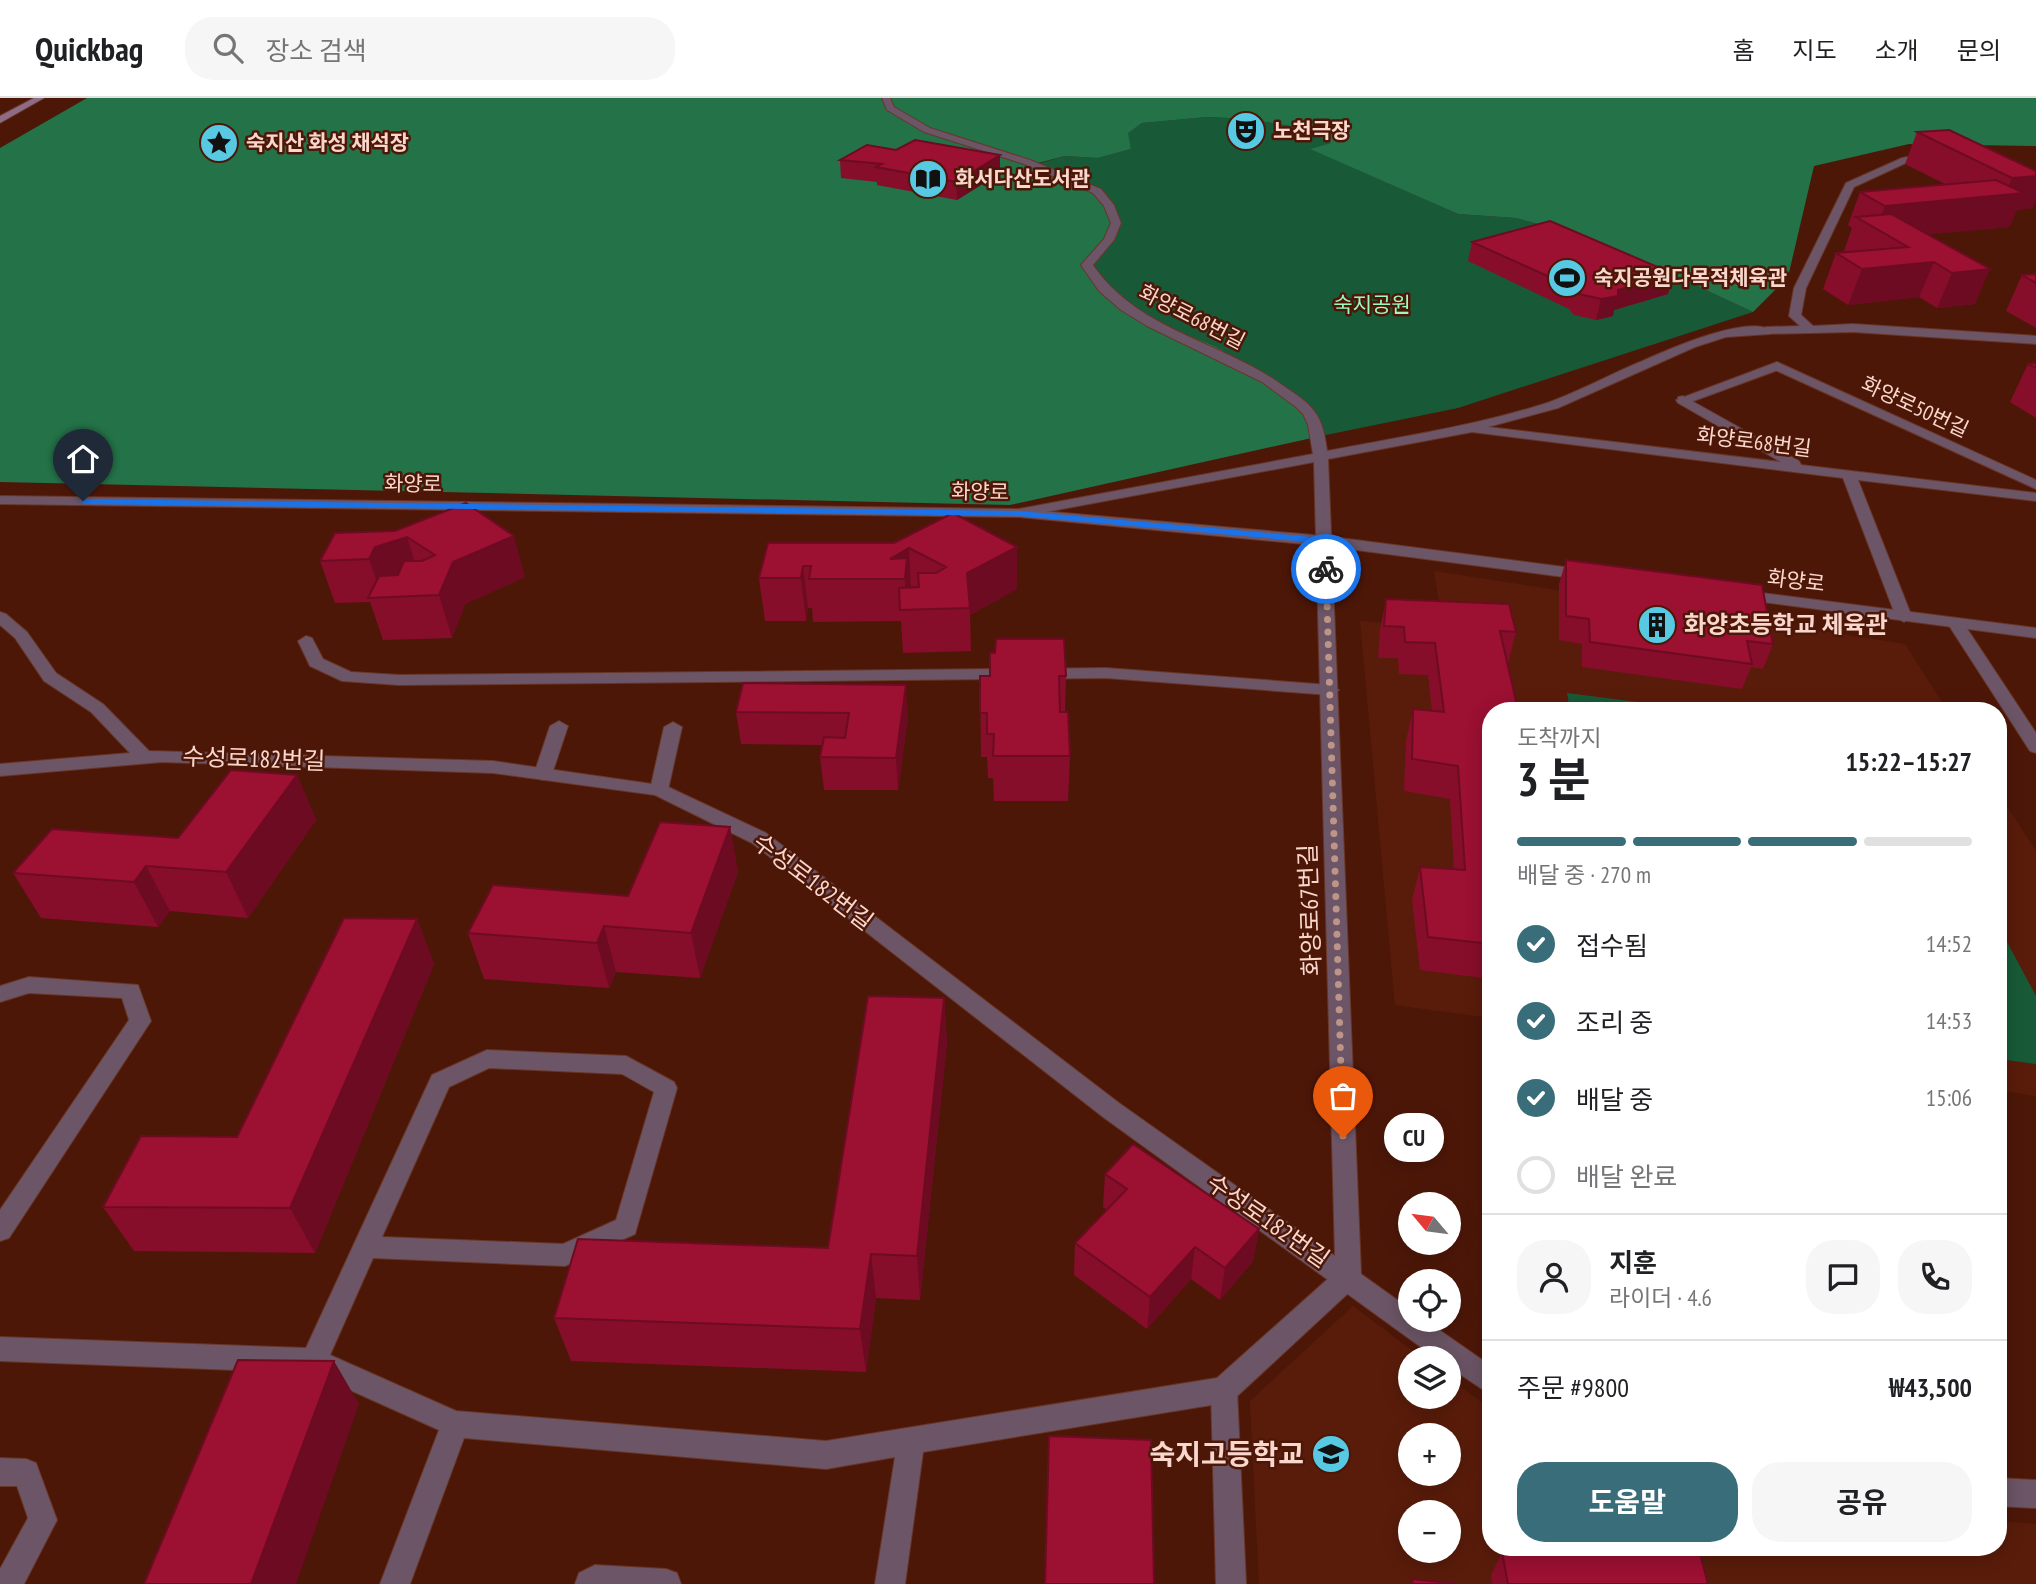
<!DOCTYPE html>
<html lang="ko">
<head>
<meta charset="utf-8">
<style>
	:root { --surface:#fff; --page:#f6f6f6; --text:#202124; --muted:#757577; --line:#e0e0e0; --accent:#396d7a }
	body { margin:0; font-family:"PT Sans Narrow","Noto Sans KR",sans-serif; background:var(--page); color:var(--text); height:100vh; display:flex; flex-direction:column; font-size:26px; white-space:nowrap }
	* { box-sizing:border-box; margin:0 }
	p { font-size:23px; color:var(--muted) }
	.icon { flex:none; width:38px; height:38px; fill:none; stroke:currentColor; stroke-width:2; stroke-linecap:round; stroke-linejoin:round }
	.map { position:relative; flex:1; overflow:hidden }
	.drawer { position:absolute; left:1482px; top:604px; width:525px; height:854px; display:flex; flex-direction:column; background:var(--surface); border-radius:28px; box-shadow:0 4px 18px #0003 }
	.drawer>* { flex:none }
	.needle { width:46px; rotate:299deg }
	.fabs { position:absolute; left:1398px; top:1094px; display:grid; gap:14px }
	.fabs a { display:grid; place-items:center; width:63px; height:63px; border-radius:50%; background:var(--surface); box-shadow:0 4px 18px #0003; font-size:35px }
	.pin { position:absolute; display:grid; place-items:center; width:60px; height:60px; color:#fff; margin:-72px -30px; border-radius:50% 50% 50% 0; rotate:-45deg; box-shadow:0 0 7px #0007 }
	.pin .icon { rotate:45deg }
	.courier { position:absolute; display:grid; place-items:center; width:70px; height:70px; margin:-35px; border:5px solid #1a73e8; border-radius:50%; background:#fff; color:#222; box-shadow:0 2px 9px #0007 }
	.bubble { position:absolute; height:49px; border-radius:24px; background:var(--surface); box-shadow:0 4px 18px #0003; font-size:23px; font-weight:700; line-height:49px; text-align:center }
	.headline em { font-style:normal; font-weight:700 }
	.headline div { display:flex; flex-direction:column-reverse }
	.headline { display:flex; align-items:center; justify-content:space-between; height:119px; padding:0 35px }
	h1 { font-size:46px; font-weight:700; line-height:52px }
	.bar { display:grid; grid-template-columns:repeat(4,1fr); gap:10px 7px; align-content:center; height:84px; padding:0 35px }
	.bar i { height:9px; border-radius:5px; background:var(--line) }
	.bar .selected { background:var(--accent) }
	.bar p { grid-column:span 4 }
	.line { display:flex; align-items:center; gap:18px; padding:0 35px; border-top:2px solid var(--line) }
	.line div { flex:1 }
	.round { display:grid; place-items:center; flex:none; width:74px; height:74px; border-radius:28px; background:var(--page) }
	ol { padding:0 35px; list-style:none }
	li { display:flex; align-items:center; gap:21px; height:77px }
	li p { margin-inline-start:auto }
	li .icon { padding:7px; border-radius:50%; background:var(--accent); color:#fff; stroke-width:4 }
	li:last-child { color:var(--muted) }
	li i { width:38px; height:38px; border:4px solid var(--line); border-radius:50% }
	.action { display:flex; gap:14px; margin-top:auto; padding:14px 35px }
	.action a { flex:1; height:80px; border-radius:28px; background:var(--accent); color:#fff; font-size:28px; font-weight:700; line-height:80px; text-align:center }
	.action a+a { background:var(--page); color:var(--text) }
	header { display:flex; align-items:center; gap:42px; box-sizing:border-box; height:98px; padding:0 35px; background:var(--surface); border-bottom:2px solid var(--line) }
	header strong { font-size:33px }
	nav { display:flex; gap:38px; margin-inline-start:auto; font-size:24px }
	.search { width:490px; height:63px; background:var(--page); display:flex; align-items:center; gap:18px; box-sizing:border-box; padding:0 24px; border-radius:28px; color:var(--muted); font-size:26px }
	.map>svg:first-child { display:block }
	.built { fill:#5a1c0a; fill-rule:evenodd }
	.green { fill:#185a37 }
	.forest { fill:#247248 }
	.lines { fill:none; stroke-linecap:round; stroke-linejoin:round }
	.service-casing { stroke:#693628; stroke-width:2 }
	.minor-casing { stroke:#693628; stroke-width:2 }
	.tertiary-casing { stroke:#693628; stroke-width:2 }
	.secondary-casing { stroke:#693628; stroke-width:2 }
	.service { fill:#6c5566; fill-rule:evenodd }
	.minor { fill:#6c5566; fill-rule:evenodd }
	.tertiary { fill:#6c5566; fill-rule:evenodd }
	.secondary { fill:#8f6c86; fill-rule:evenodd }
	.wall { fill:#860e2b }
	.shaded-wall { fill:#6d0b23 }
	.building { fill:#9c1032; stroke:#6d0b23; stroke-width:2 }
	.route { fill:#1a73e8 }
	.done { stroke:#bd9488; stroke-width:7; stroke-dasharray:0 12.6 }
	.labels { text-anchor:middle; stroke-width:5; stroke-linejoin:round; paint-order:stroke }
	.far-poi-label { font-size:21px; font-weight:bold; fill:#fad7cd; stroke:#4d1708; text-anchor:start }
	.far-park-label { font-size:21px; fill:#9cf9c0; stroke:#4d1708 }
	.far-street-label { font-size:21px; fill:#fad7cd; stroke:#4d1708 }
	.poi-label { font-size:24px; font-weight:bold; fill:#fad7cd; stroke:#4d1708; text-anchor:start }
	.street-label { font-size:24px; fill:#fad7cd; stroke:#4d1708 }
	.near-poi-label { font-size:28px; font-weight:bold; fill:#fad7cd; stroke:#4d1708; text-anchor:end }
</style>
</head>
<body>
<header>
<strong>Quickbag</strong>
<div class="search"><svg class="icon" aria-label="search" viewBox="0 0 24 24"><circle cx="10" cy="10" r="6"/><path d="M15 15l6 6"/></svg>장소 검색</div>
<nav><a>홈</a><a>지도</a><a>소개</a><a>문의</a></nav>
</header>
<div class="map">
<svg width="2036" height="1486" viewBox="0 0 2036 1486">
	<rect width="100%" height="100%" fill="#4d1708"/>
	<path class="built" d="M1434,473L1905,546L1947,612H1491V920L1395,907L1360,523L1443,530Z
		M1998,694L2036,753V998L1999,992Z
		M1353,1208L1422,1260H1410V1298H1449V1280L1491,1311V1449H1998L1999,1423L2036,1426V1486H1259L1250,1303ZM1410,1337H1449V1376H1410ZM1410,1414H1449V1452H1410Z"/>
	<path class="green" d="M1206,19L1249,21L1302,30L1332,45L1311,51L1458,116L1516,120L1561,132L1637,160L1753,214L1458,310L1321,338L1284,287L1215,248L1159,225L1119,200L1098,179L1037,66L1065,58L1098,60L1131,51L1127,35L1142,25Z
		M1567,595L1700,612H1570Z
		M1999,829L2036,898V966L1999,961Z"/>
	<path class="forest" d="M87,0H2036V48L1909,46L1814,68L1788,179L1753,214L1637,160L1561,132L1516,120L1458,116L1310,51L1331,45L1302,30L1249,21L1207,19L1142,25L1128,35L1131,51L1098,60L1065,58L1038,65L1100,92L1120,125L1092,167L1118,200L1159,225L1215,248L1284,287L1316,315L1321,338L1010,407L0,384V50Z"/>
	<g class="lines">
		<defs>
			<path id="service" d="M1932,54L1935,55V59L1908,64L1854,89L1806,190L1801,217L1813,228L1853,226L2036,238V246L1853,234L1762,236L1760,233L1766,229L1800,228L1789,218L1794,190L1846,85L1902,60Z
				M1777,264L1783,268L1781,271L1688,305H1678L1676,302Z
				M306,538L312,540L323,561L351,574L399,577L1106,570L1330,587L1339,592L1330,597L1106,580L399,587L342,583L310,568L298,543Z
				M559,623L568,628L552,676L543,682L537,680L534,676L550,628Z
				M673,624L682,629L668,692L659,698L650,692L664,629Z
				M29,879L138,887L151,923L9,1140L0,1143V1112L129,922L122,900L29,895L0,904V888Z
				M487,952L626,958L674,984L677,990L635,1136L565,1168L373,1160L330,1257L456,1313L826,1343L1217,1280L1339,1171L1348,1168L1357,1171L1361,1179L1357,1187L1234,1301L1224,1305L923,1354L905,1486H875L895,1359L826,1371L464,1340L410,1486H380L439,1332L312,1275L0,1263V1239L306,1250L432,977ZM489,970L622,976L654,994L616,1122L563,1146L382,1139L449,989Z
				M0,1360L26,1361L36,1365L57,1422L24,1486H0V1471L28,1420L17,1388H0Z
				M595,1467L666,1471L677,1475L681,1486H575L579,1475Z"/>
			<path id="minor" d="M882,0H890L894,9L930,30L1030,62L1101,91L1114,107L1121,125L1114,142L1093,167C1139,234 1223,243 1285,289C1295,296 1307,303 1314,313C1323,324 1325,339 1327,353C1400,339 1475,328 1547,305C1578,294 1609,277 1640,264C1665,253 1749,215 1772,233L1770,236L1726,239L1695,249L1558,310L1488,329L1781,364L1678,305V299L1683,298L1799,363L1801,367L2036,395V403L1858,382L1912,519L1904,524L1896,519L1843,380L1472,334L1328,361L1361,1176L1410,1211V1222H1425L1491,1268V1297L1449,1269V1260H1436L1103,1019L752,745L655,697L493,675L162,664L0,678V666L130,655L91,614L44,583L15,540L0,527V514L6,516L27,534L56,575L103,606L149,653L493,663L666,688L766,735L1119,1005L1335,1158L1314,364L1019,419L1012,415L1019,411L1313,356L1308,327L1303,316L1296,309L1262,284L1147,228L1121,212L1099,193L1081,167L1104,141L1111,125L1104,108L1093,95L1024,66L924,34L887,12Z
				M1777,264L2036,382V391L1773,271L1771,268Z
				M1956,521L1962,523L2036,635V655L2030,653L1948,526Z
				M1224,1279L1234,1283L1237,1292L1246,1486H1216L1211,1292L1214,1283Z
				M1998,1380L2036,1382V1410L1998,1408Z"/>
			<path id="tertiary" d="M0,398L1019,411L1325,438L1587,472L1595,477L1587,482L1325,448L1019,419L0,406Z
				M1738,492L2036,530V540L1732,500L1730,497L1732,494Z"/>
			<path id="secondary" d="M34,0H44L0,25V18Z"/>
		</defs>
		<use href="#service" class="service-casing"/>
		<use href="#minor" class="minor-casing"/>
		<use href="#tertiary" class="tertiary-casing"/>
		<use href="#secondary" class="secondary-casing"/>
		<use href="#service" class="service"/>
		<use href="#minor" class="minor"/>
		<use href="#tertiary" class="tertiary"/>
		<use href="#secondary" class="secondary"/>
	</g>
	<path class="wall" d="M1917,34L2036,73V101L2032,110L2017,112L2009,129L1928,136L1975,206L1937,210L1919,199L1848,207L1823,191L1836,155H1846L1844,153L1852,130L1848,127L1860,94L1945,86L1905,66Z
		M840,62L1000,75L957,102L877,87V84L841,80Z
		M1472,144L1674,176L1668,196L1614,212L1613,218L1596,222L1574,217L1569,211L1468,163Z
		M2036,176V230L2006,213L2022,177Z
		M2036,265V320L2010,304L2028,266Z
		M395,433L525,479L465,506L452,540L383,542L370,504L335,505L320,463Z
		M768,445H894L1017,491L970,517L971,553L903,555L901,523L813,524L812,510H808L806,523H765L759,480Z
		M1566,462L1773,546L1763,571L1751,569L1742,591L1582,569V546L1559,542V486Z
		M1386,501L1516,534L1508,565H1507L1491,612V881L1420,872L1412,802L1420,769L1454,771L1450,701L1404,693L1406,643L1413,611L1432,613L1428,577L1399,576L1398,560H1378L1380,532Z
		M980,578H1066L1065,614L1070,658L1068,703H994L993,680H988L987,659H981Z
		M743,585L908,619L898,692H824L820,659L822,647L741,646L736,614Z
		M297,677L316,722L248,820L170,813L158,829L41,820L13,775L178,740Z
		M730,729L738,774L700,880L616,874L609,890L484,881L468,835L628,798Z
		M417,821L434,866L315,1155L134,1153L103,1109L237,1039Z
		M944,900L947,945L920,1202L876,1200L866,1274L571,1263L554,1220L828,1150Z
		M1105,1076L1259,1131L1253,1163L1220,1202L1191,1181L1147,1231L1074,1177L1075,1145L1107,1112L1103,1109Z
		M1502,1454L1708,1486H1492L1491,1477Z"/>
	<path class="shaded-wall" d="M1000,57V75L957,102L956,84Z
		M2036,78V101L2032,110L2017,112L2009,129L1892,140L1876,131L1885,108L2005,97L2012,80Z
		M1934,164L1919,199L1848,207L1862,171Z
		M1990,171L1975,206L1937,210L1952,175Z
		M1674,176L1668,196L1614,212L1613,218L1596,222L1601,201L1618,192Z
		M514,438L525,479L465,506L452,540L439,497L453,464Z
		M407,439L420,481L382,499L369,461L375,449Z
		M1017,449V491L970,517L967,475Z
		M909,450L911,492L906,512L905,481L890,461Z
		M803,468L808,510L806,523L801,480Z
		M906,587L908,619L898,692L896,660Z
		M297,677L316,722L248,820L226,774Z
		M730,729L738,774L700,880L691,835Z
		M146,768L170,813L158,829L134,784Z
		M417,821L434,866L315,1155L290,1110Z
		M604,828L616,874L609,890L597,845Z
		M944,900L947,945L920,1202L917,1158Z
		M1259,1131L1253,1163L1220,1202L1225,1170Z
		M1195,1149L1191,1181L1147,1231L1150,1199Z
		M871,1156L876,1200L866,1274L860,1231Z
		M334,1263L359,1306L296,1486H251Z"/>
	<path class="building" d="M1949,32L2036,73V78L2012,80L1917,34Z
		M915,42L1000,57L956,84L876,69L882,66L840,62L867,47L896,52Z
		M1996,82L2024,95L1885,108L1860,94Z
		M1891,116L1990,171L1952,175L1934,164L1862,171L1836,155L1908,149L1856,119Z
		M1550,123L1674,176L1618,192V198L1601,201L1579,196L1574,190L1472,144Z
		M2036,176V185L2022,177Z
		M2036,265V270L2028,266Z
		M466,405L514,438L453,464L439,497L368,500L379,478L398,477L404,463H422L435,457L407,439L375,449L369,461L320,463L335,435L395,433Z
		M953,415L1017,449L967,475L970,510L900,512L899,490L919,489L918,475H936L946,469L909,450L890,461L907,460L905,481H809L811,468H803L801,480H759L768,445H894Z
		M1566,462L1762,487L1773,546L1747,543L1752,566L1590,544L1589,521L1566,518Z
		M1386,501L1509,506L1516,534L1500,533L1518,612H1491V846L1428,839L1420,769L1465,772L1458,668L1412,661L1413,611L1444,614L1435,545L1405,544L1404,529L1384,528Z
		M996,541H1064L1066,578H1059L1060,614H1068L1070,658H993L994,636H987V615H980V578H990V555H995Z
		M743,585L906,587L896,660L820,659L824,639L845,640L849,615L736,614Z
		M231,672L297,677L226,774L146,768L134,784L13,775L52,731L178,740Z
		M660,724L730,729L691,835L604,828L597,845L468,835L493,787L628,798Z
		M344,820L417,821L290,1110L103,1109L141,1038L237,1039Z
		M868,898L944,900L917,1158L871,1156L860,1231L554,1220L578,1141L828,1150Z
		M1133,1046L1259,1131L1225,1170L1195,1149L1150,1199L1075,1145L1127,1091L1105,1076Z
		M238,1262L334,1263L251,1486H144Z
		M1049,1338L1151,1342L1154,1486H1045Z
		M1502,1454L1700,1456L1708,1486H1508Z
		M1412,1481L1460,1486H1413Z"/>
	<path class="route" d="M80,401L1019,413L1325,440L1329,443L1330,471L1326,474L1321,471V445L1019,418L83,406Z"/>
	<g class="lines">
		<path class="done" d="M1326,471L1343,1040"/>
	</g>
	<defs>
		<symbol id="theatre-disc" viewBox="-11 -11 22 22"><circle r="9.5" fill="#58c9e3" stroke="#4d1708"/><path d="M-5-5.5Q0-4 5-5.5V0Q5 5 0 6Q-5 5-5 0ZM-3.3-2.5H-1v1.5H-3.3ZM1-2.5H3.3v1.5H1ZM-2.8 1Q0 5.5 2.8 1Z" fill="#111"/></symbol>
		<symbol id="sight-disc" viewBox="-11 -11 22 22"><circle r="9.5" fill="#58c9e3" stroke="#4d1708"/><path d="M0-6L1.8-2.2L6-1.7L2.9 1.2L3.7 5.4L0 3.3L-3.7 5.4L-2.9 1.2L-6-1.7L-1.8-2.2Z" fill="#111"/></symbol>
		<symbol id="library-disc" viewBox="-11 -11 22 22"><circle r="9.5" fill="#58c9e3" stroke="#4d1708"/><path d="M-6-4Q-3-5.5-.7-3.5V5Q-3 3-6 4ZM6-4Q3-5.5 .7-3.5V5Q3 3 6 4Z" fill="#111"/></symbol>
		<symbol id="stadium-disc" viewBox="-11 -11 22 22"><circle r="9.5" fill="#58c9e3" stroke="#4d1708"/><path d="M0-5a6.5 5 0 1 0 0 10a6.5 5 0 1 0 0-10ZM-3.5-1.8h7v3.6h-7Z" fill="#111"/></symbol>
		<symbol id="building-disc" viewBox="-11 -11 22 22"><circle r="9.5" fill="#58c9e3" stroke="#4d1708"/><path d="M-4-6H4V6H1V3H-1V6H-4ZM-2.5-4.3h1.7v1.8h-1.7ZM.8-4.3h1.7v1.8H.8ZM-2.5-1h1.7V.8h-1.7ZM.8-1h1.7V.8H.8Z" fill="#111"/></symbol>
		<symbol id="school-disc" viewBox="-11 -11 22 22"><circle r="9.5" fill="#58c9e3" stroke="#4d1708"/><path d="M0-5L7-2L0 1L-7-2ZM-4 1L0 2.5L4 1V4Q0 6-4 4Z" fill="#111"/></symbol>
	</defs>
	<g fill-rule="evenodd">
		<use href="#theatre-disc" x="1224" y="11" width="44" height="44"/>
		<use href="#sight-disc" x="197" y="23" width="44" height="44"/>
		<use href="#library-disc" x="906" y="59" width="44" height="44"/>
		<use href="#stadium-disc" x="1545" y="158" width="44" height="44"/>
		<use href="#building-disc" x="1635" y="505" width="44" height="44"/>
		<use href="#school-disc" x="1309" y="1334" width="44" height="44"/>
	</g>
	<g class="labels">
		<g class="far-poi-label">
			<text x="1273" y="40">노천극장</text>
			<text x="246" y="52">숙지산 화성 채석장</text>
			<text x="955" y="88">화서다산도서관</text>
			<text x="1594" y="187">숙지공원다목적체육관</text>
		</g>
		<g class="far-park-label">
			<text x="1372" y="214">숙지공원</text>
		</g>
		<g class="far-street-label">
			<text transform="translate(1192 219) rotate(27)" y="7">화양로68번길</text>
			<text transform="translate(1915 309) rotate(25)" y="7">화양로50번길</text>
			<text transform="translate(1754 344) rotate(7)" y="7">화양로68번길</text>
			<text transform="translate(413 386) rotate(1)" y="7">화양로</text>
			<text transform="translate(980 394) rotate(1)" y="7">화양로</text>
			<text transform="translate(1796 483) rotate(7)" y="7">화양로</text>
		</g>
		<g class="poi-label">
			<text x="1684" y="535">화양초등학교 체육관</text>
		</g>
		<g class="street-label">
			<text transform="translate(254 661) rotate(2)" y="8">수성로182번길</text>
			<text transform="translate(813 784) rotate(37)" y="8">수성로182번길</text>
			<text transform="translate(1310 812) rotate(-92)" y="8">화양로67번길</text>
			<text transform="translate(1268 1123) rotate(35)" y="8">수성로182번길</text>
		</g>
		<g class="near-poi-label">
			<text x="1304" y="1366">숙지고등학교</text>
		</g>
	</g>
</svg>
<div class="fabs">
<a><svg class="needle" viewBox="-14 -14 28 28"><path d="M0-13l5 13h-10z" fill="#e53935"/><path d="M0 13l5-13h-10z" fill="#757577"/></svg></a>
<a><svg class="icon" aria-label="locate" viewBox="0 0 24 24"><circle cx="12" cy="12" r="6"/><path d="M12 2v4M12 18v4M2 12h4M18 12h4"/></svg></a>
<a><svg class="icon" aria-label="layers" viewBox="0 0 24 24"><path d="M12 4l9 5-9 5-9-5zM3 14l9 5 9-5"/></svg></a>
<a>+</a>
<a>−</a>
</div>
<div class="pin" style="left:1343px;top:1040px;background:#ea580c"><svg class="icon" aria-label="bag" viewBox="0 0 24 24"><path d="M5 8h14l-1 12H6zM9 8a3 3 0 0 1 6 0"/></svg></div>
<div class="pin" style="left:83px;top:403px;background:#1f2937"><svg class="icon" aria-label="home" viewBox="0 0 24 24"><path d="M3 11l9-7 9 7M6 9v11h12V9"/></svg></div>
<div class="courier" style="left:1326px;top:471px"><svg class="icon" aria-label="bike" viewBox="0 0 24 24"><circle cx="6" cy="16" r="4"/><circle cx="18" cy="16" r="4"/><path d="M6 16l4-8h5l3 8M10 8l3 8H6M13 5h3"/></svg></div>
<div class="bubble" style="left:1384px;top:1015px;width:60px">CU</div>
<section class="drawer">
<div class="headline"><div><h1>3 분</h1><p>도착까지</p></div><em>15:22–15:27</em></div>
<div class="bar"><i class="selected"></i><i class="selected"></i><i class="selected"></i><i></i><p>배달 중 · 270 m</p></div>
<ol>
<li><svg class="icon" aria-label="check" viewBox="0 0 24 24"><path d="M5 12l5 5 9-10"/></svg>접수됨<p>14:52</p></li>
<li><svg class="icon" aria-label="check" viewBox="0 0 24 24"><path d="M5 12l5 5 9-10"/></svg>조리 중<p>14:53</p></li>
<li><svg class="icon" aria-label="check" viewBox="0 0 24 24"><path d="M5 12l5 5 9-10"/></svg>배달 중<p>15:06</p></li>
<li><i></i>배달 완료</li>
</ol>
<div class="line" style="height:126px"><a class="round"><svg class="icon" aria-label="person" viewBox="0 0 24 24"><circle cx="12" cy="8" r="4"/><path d="M4 21q1-7 8-7t8 7"/></svg></a><div><b>지훈</b><p>라이더 · 4.6</p></div><a class="round"><svg class="icon" aria-label="chat" viewBox="0 0 24 24"><path d="M4 5h16v11H9l-5 4z"/></svg></a><a class="round"><svg class="icon" aria-label="phone" viewBox="0 0 24 24"><path d="M5 4h4l2 5-3 2q2 4 5 5l2-3 5 2v4C11 20 4 13 5 4z"/></svg></a></div>
<div class="line" style="height:91px"><div>주문 #9800</div><b>₩43,500</b></div>
<div class="action"><a>도움말</a><a>공유</a></div>
</section>
</div>
</body>
</html>
